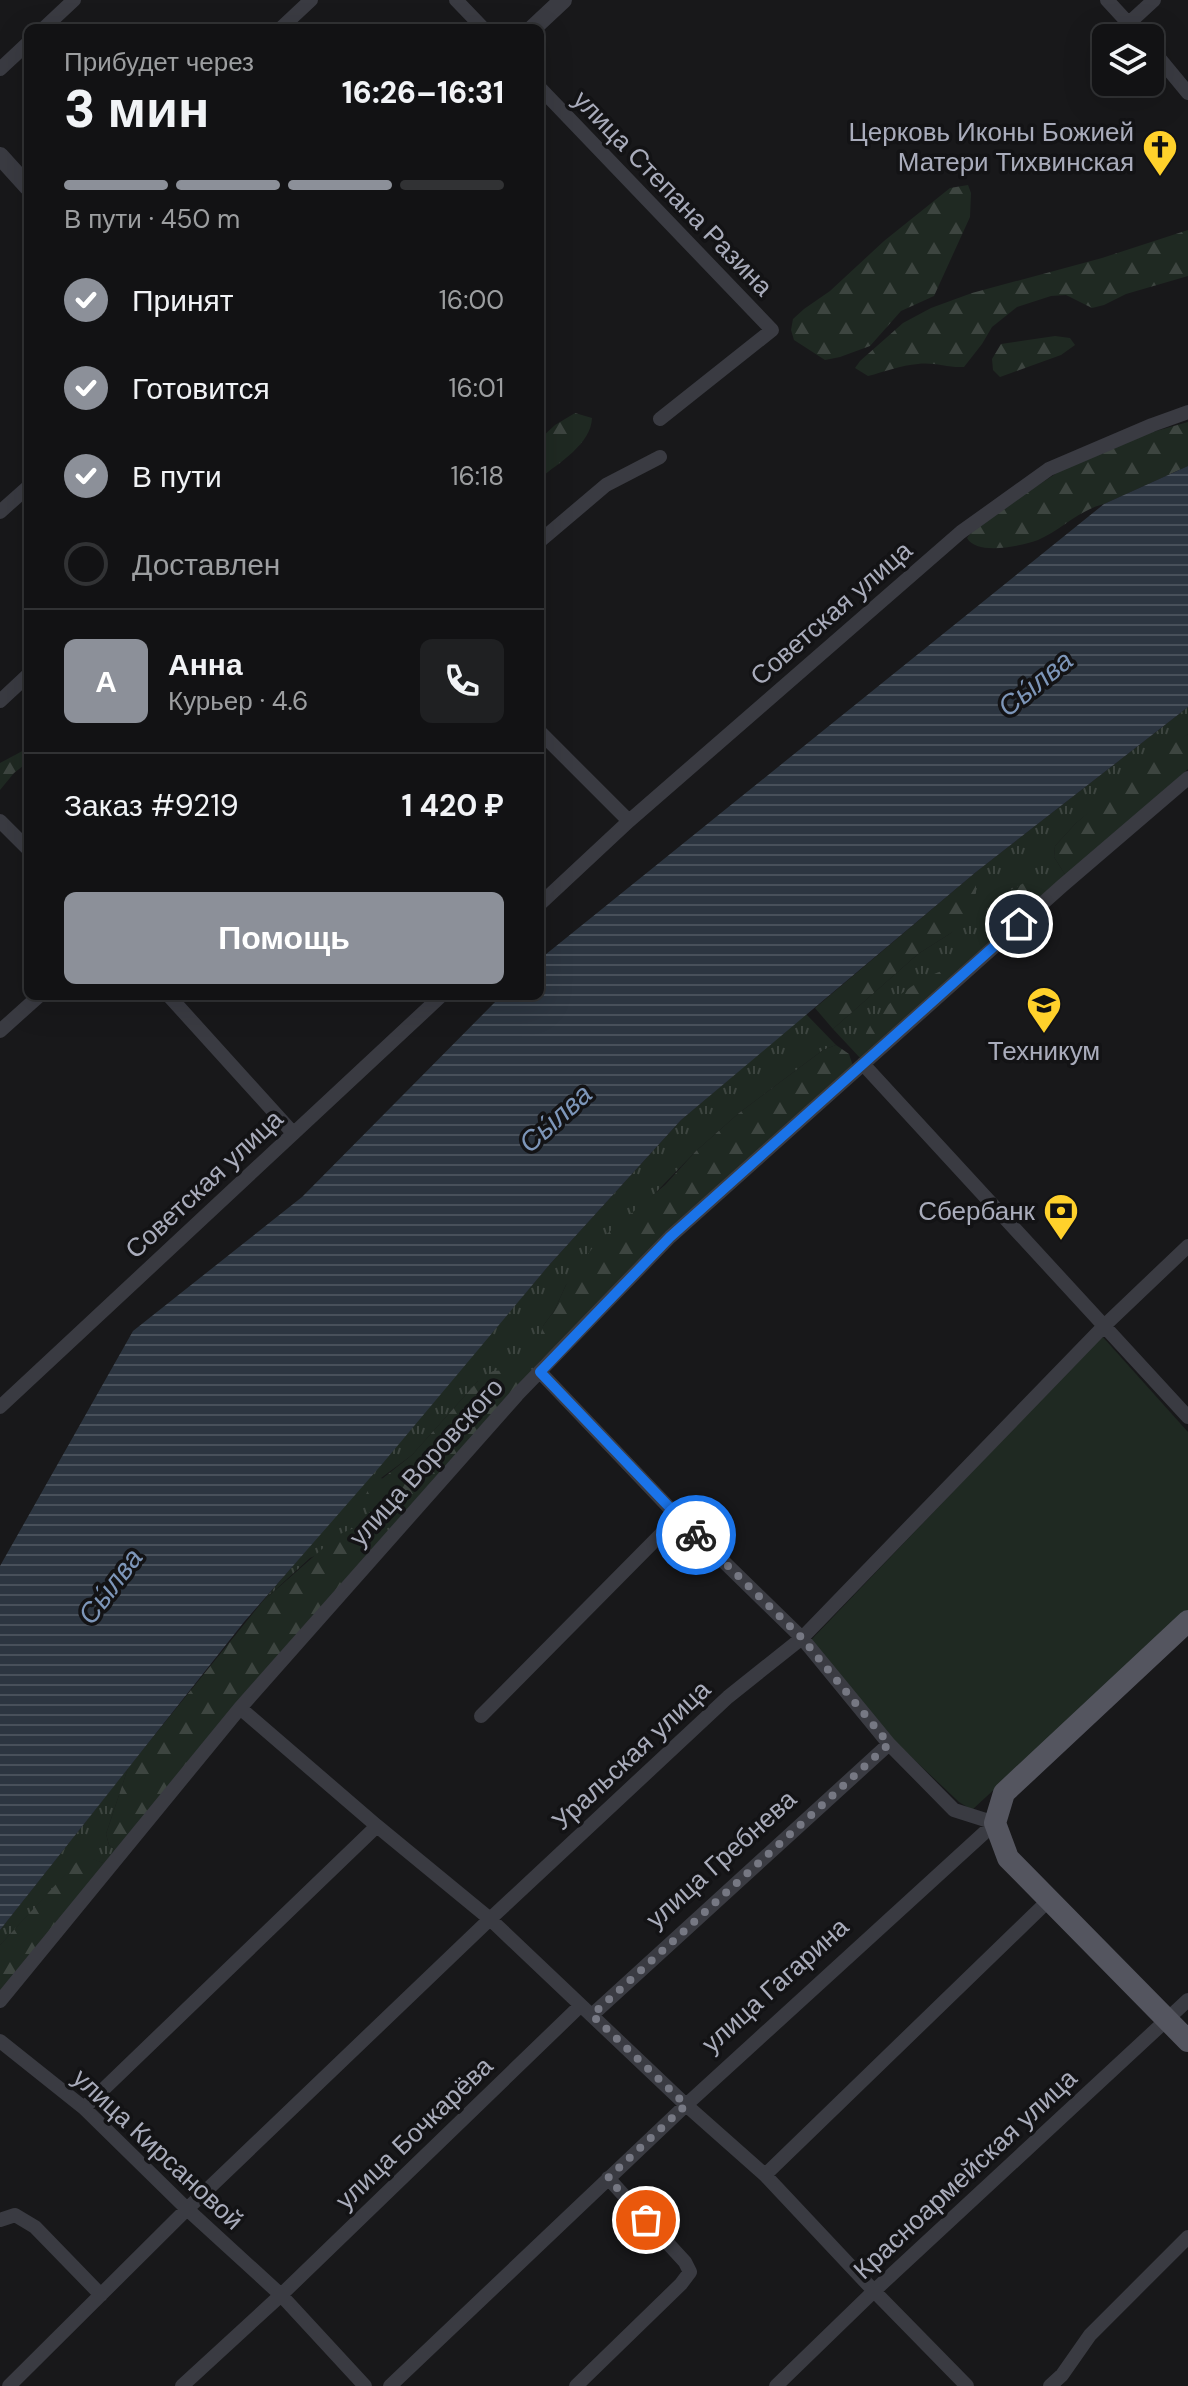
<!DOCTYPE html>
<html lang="ru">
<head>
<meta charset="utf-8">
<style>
	:root { --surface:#121214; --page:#1f2022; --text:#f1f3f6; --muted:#9c9ea0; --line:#313234; --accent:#8c9099 }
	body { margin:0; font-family:"DM Sans",sans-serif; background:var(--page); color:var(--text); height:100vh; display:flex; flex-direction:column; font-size:30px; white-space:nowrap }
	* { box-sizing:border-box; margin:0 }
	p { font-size:26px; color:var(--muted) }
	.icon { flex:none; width:44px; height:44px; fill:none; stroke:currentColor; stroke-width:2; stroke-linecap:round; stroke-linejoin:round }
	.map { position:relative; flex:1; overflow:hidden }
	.side { position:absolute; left:24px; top:24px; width:520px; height:976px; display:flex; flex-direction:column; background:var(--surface); border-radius:12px; box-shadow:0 8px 32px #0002,0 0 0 2px var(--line) }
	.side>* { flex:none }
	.tools { position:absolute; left:1092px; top:24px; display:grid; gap:16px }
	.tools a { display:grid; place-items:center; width:72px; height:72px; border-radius:12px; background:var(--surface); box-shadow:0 8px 32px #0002,0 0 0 2px var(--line); font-size:40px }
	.pin { position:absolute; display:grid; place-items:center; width:68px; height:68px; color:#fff; margin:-34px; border:4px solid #fff; border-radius:50%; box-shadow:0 2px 8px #0007 }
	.courier { position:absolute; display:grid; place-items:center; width:80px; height:80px; margin:-40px; border:6px solid #1a73e8; border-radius:50%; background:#fff; color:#222; box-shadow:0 2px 10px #0007 }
	.head em { font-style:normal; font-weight:800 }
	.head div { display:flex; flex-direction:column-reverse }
	.head { display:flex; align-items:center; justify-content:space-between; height:136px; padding:0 40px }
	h1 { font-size:52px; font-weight:800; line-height:60px }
	.bar { display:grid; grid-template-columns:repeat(4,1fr); gap:12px 8px; align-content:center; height:96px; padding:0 40px }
	.bar i { height:10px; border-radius:6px; background:var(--line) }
	.bar .active { background:var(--accent) }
	.bar p { grid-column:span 4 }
	.line { display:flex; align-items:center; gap:20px; padding:0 40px; border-top:2px solid var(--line) }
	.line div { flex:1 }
	.round { display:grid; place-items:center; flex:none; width:84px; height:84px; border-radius:12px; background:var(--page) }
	ol { padding:0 40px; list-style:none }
	li { display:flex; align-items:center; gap:24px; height:88px }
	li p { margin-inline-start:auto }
	li .icon { padding:8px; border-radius:50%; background:var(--accent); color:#fff; stroke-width:4 }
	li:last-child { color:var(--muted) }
	li i { width:44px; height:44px; border:4px solid var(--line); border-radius:50% }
	.cta { display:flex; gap:16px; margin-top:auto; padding:16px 40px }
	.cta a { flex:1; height:92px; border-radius:12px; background:var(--accent); color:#fff; font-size:32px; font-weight:800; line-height:92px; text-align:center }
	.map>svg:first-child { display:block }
	.grass { fill:url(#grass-tufts) }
	.forest { fill:url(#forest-firs) }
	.park { fill:#1f2922 }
	.water { fill:url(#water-rules) }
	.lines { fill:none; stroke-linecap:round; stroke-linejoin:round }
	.minor { stroke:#3a3b42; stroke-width:14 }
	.tertiary { stroke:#3a3b42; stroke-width:18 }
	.primary { stroke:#54555f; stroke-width:22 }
	.done { stroke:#767883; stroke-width:8; stroke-dasharray:0 14.4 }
	.route { stroke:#1a73e8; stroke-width:10 }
	.labels { text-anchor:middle; stroke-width:7; stroke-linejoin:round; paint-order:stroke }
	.poi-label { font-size:26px; fill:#a9acbb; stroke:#131315; text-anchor:end }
	.street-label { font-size:26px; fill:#a9acbb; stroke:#131315 }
	.water-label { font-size:28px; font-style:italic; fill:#7d96b9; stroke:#131315 }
</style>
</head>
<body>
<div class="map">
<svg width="1188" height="2386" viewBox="0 0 1188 2386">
	<defs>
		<pattern id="grass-tufts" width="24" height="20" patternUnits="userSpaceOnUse" patternTransform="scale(2)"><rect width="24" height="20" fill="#1f2922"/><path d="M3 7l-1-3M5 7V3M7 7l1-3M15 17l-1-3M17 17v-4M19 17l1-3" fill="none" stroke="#3d4540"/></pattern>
		<pattern id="forest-firs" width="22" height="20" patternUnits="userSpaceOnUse" patternTransform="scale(2)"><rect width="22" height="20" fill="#1f2922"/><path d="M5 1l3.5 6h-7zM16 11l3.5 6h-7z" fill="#3d4540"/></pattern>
		<pattern id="water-rules" width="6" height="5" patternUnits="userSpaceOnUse" patternTransform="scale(2)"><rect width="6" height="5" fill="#2c3540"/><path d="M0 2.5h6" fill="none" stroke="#48505a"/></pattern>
	</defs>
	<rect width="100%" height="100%" fill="#18181a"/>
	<path class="grass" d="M1188,707V734L1076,823L1055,846L1054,857L1066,876L1054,886L994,907L999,932C983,947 968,966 950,980C924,1000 852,1010 868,1055L862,1060L833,1029L918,954L951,933L976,893V872Z
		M806,1014L836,1045L823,1050L739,1113L696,1151L566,1285L554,1311L543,1326L541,1360L523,1381H478L412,1455L381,1478L420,1495L369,1554L372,1531L310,1558L262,1602L550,1264L681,1120Z
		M128,1768L106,1834L109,1845L117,1851L106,1864L83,1856L0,1945V1930Z"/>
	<path class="forest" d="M968,185L971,193L970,217L934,296L901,311L870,346L840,357L825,360L794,340L791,330L793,319L804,309L830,291L884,241L950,188Z
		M1188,230V276L1126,294L1104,305L1092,308L1066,295L1051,296L1017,307L992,327L982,344L964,367C948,368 934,362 918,364C901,365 884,372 868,376L855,368L860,361L903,323L931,308L972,293L1102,258Z
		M1055,336L1070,338L1075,345L1061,355L1000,377L993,370L992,359L1001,344Z
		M575,413L592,418C591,444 559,463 540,478V439L555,425Z
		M1188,422V466L1104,504C1079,510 1061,530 1038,540C1021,546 977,556 967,538L977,525L1066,467L1124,440Z
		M1188,734V769L1066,876L1054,857L1055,846L1076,823L1158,754Z
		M28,748V762L14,773L0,790V763Z
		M976,872V893L966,916L951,933L918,954L833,1029L815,1008Z
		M1032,879H1047L1054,886L999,932L994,907L1012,889Z
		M942,971L949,981L868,1055C866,1049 863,1043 865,1036C873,1011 917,979 942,971Z
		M836,1045L849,1054L853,1066L541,1360L537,1348L543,1326L554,1311L566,1285L596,1243L665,1185L696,1151L739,1113L823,1050Z
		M512,1370L523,1381L420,1495L382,1516L369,1512L362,1503L368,1490L412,1455L478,1381L493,1371Z
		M364,1524L371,1525L369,1554L117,1851L109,1845L106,1834L128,1768L262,1602L330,1542L342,1533Z
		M83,1855L106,1864L0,1995V1945Z"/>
	<path class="park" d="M1102,1336L1188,1432V1610L972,1810L959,1802L888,1735L811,1640Z"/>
	<path class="water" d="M1188,466V707L976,872L681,1120L550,1264L383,1463L244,1622L0,1930V1566L133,1331L302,1197L501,996H540V959L1104,504Z"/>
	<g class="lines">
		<path class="minor" d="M456,0L483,28
			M1107,0L1142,38
			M1129,23L1154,0
			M44,28L74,0
			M281,28L311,0
			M1150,47L1188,93
			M0,69L28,43
			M540,88L772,330L660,419
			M0,512L28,487
			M540,541L606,485L660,457
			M0,701L28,675
			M540,732L629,821
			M0,821L28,849
			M540,904L629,821L961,532L1049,469L1152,425L1188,412
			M169,996L293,1133
			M0,1031L39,996
			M863,1064L1188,1417
			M540,1372L678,1517L802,1638L889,1744L954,1810L995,1823
			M0,1407L441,996
			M240,1708L377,1826L490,1919L686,2105L765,2175L874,2291L967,2386
			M481,1716L678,1517
			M0,2001L240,1708L517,1395L670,1237L1062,886L1188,778
			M592,2015L889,1744
			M0,2041L84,2108L187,2209L281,2295L365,2386
			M84,2108L377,1826
			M765,2175L1050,1899
			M0,2220L15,2215L35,2227L101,2295
			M9,2386L187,2209L490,1919L728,1697L802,1638L1103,1327L1188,1246
			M182,2386L281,2295L580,2006
			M390,2386L686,2105L995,1823
			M576,2386L681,2284L690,2272L685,2262L608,2178
			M776,2386L874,2291L1188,2000
			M1050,2386L1062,2375L1090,2335L1188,2237"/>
		<path class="tertiary" d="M533,28L563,0
			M0,156L28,187"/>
		<path class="primary" d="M1188,1621L1004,1793L995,1823L1008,1858L1188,2041"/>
	</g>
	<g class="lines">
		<path class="done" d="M646,2220L608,2178L686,2105L592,2015L889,1744L802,1638L696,1535"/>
		<path class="route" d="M696,1535L540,1372L670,1237L1019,924"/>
	</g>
	<defs>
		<symbol id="church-pin" viewBox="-11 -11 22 30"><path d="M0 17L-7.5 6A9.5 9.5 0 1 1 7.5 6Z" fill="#ffd12b" stroke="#131315"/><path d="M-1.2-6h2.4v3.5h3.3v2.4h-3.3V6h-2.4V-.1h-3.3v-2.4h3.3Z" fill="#111"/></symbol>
		<symbol id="university-pin" viewBox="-11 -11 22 30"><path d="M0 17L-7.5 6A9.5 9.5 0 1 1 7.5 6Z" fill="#ffd12b" stroke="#131315"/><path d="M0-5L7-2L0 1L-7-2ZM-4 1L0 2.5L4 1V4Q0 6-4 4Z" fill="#111"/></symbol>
		<symbol id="bank-pin" viewBox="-11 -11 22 30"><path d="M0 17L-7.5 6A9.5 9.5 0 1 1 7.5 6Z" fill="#ffd12b" stroke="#131315"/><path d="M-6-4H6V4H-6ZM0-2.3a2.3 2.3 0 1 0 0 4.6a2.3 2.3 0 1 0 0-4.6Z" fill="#111"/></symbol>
	</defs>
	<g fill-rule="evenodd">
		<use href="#church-pin" x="1140" y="127" width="40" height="54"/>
		<use href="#university-pin" x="1024" y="984" width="40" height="54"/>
		<use href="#bank-pin" x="1041" y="1191" width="40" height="54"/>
	</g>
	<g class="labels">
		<g class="poi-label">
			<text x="1134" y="141">Церковь Иконы Божией<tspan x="1134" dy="30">Матери Тихвинская</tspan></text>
			<text x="1044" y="1060" text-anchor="middle">Техникум</text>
			<text x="1035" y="1220">Сбербанк</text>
		</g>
		<g class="street-label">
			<text transform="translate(673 193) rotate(46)" y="9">улица Степана Разина</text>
			<text transform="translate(831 613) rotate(-41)" y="9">Советская улица</text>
			<text transform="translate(204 1184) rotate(-43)" y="9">Советская улица</text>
			<text transform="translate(426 1462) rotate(-48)" y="9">улица Воровского</text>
			<text transform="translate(631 1755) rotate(-43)" y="9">Уральская улица</text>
			<text transform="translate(721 1859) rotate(-42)" y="9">улица Гребнева</text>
			<text transform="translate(775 1985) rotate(-42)" y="9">улица Гагарина</text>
			<text transform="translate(414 2133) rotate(-44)" y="9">улица Бочкарёва</text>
			<text transform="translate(158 2149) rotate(43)" y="9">улица Кирсановой</text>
			<text transform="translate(965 2174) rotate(-43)" y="9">Красноармейская улица</text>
		</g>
		<g class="water-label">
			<text transform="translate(1035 683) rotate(-39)" y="10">Сы́лва</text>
			<text transform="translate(555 1118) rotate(-42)" y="10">Сы́лва</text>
			<text transform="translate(110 1586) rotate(-53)" y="10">Сы́лва</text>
		</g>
	</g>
</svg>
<div class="tools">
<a><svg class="icon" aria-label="layers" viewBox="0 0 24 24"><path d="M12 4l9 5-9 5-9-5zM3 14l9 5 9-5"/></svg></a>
</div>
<div class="pin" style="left:646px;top:2220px;background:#ea580c"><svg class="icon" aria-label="bag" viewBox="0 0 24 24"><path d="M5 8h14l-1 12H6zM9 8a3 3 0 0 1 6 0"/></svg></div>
<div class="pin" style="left:1019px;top:924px;background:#1f2937"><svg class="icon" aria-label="home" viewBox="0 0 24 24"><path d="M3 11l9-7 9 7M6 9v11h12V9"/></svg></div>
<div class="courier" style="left:696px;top:1535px"><svg class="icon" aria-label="bike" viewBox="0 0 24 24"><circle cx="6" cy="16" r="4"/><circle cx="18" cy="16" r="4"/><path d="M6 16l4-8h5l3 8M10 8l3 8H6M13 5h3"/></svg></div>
<section class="side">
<div class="head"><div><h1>3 мин</h1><p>Прибудет через</p></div><em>16:26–16:31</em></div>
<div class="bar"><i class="active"></i><i class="active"></i><i class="active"></i><i></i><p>В пути · 450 m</p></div>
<ol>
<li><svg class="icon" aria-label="check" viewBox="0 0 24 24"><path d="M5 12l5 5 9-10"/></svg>Принят<p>16:00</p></li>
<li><svg class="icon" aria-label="check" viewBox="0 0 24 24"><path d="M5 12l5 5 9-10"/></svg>Готовится<p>16:01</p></li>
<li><svg class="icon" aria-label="check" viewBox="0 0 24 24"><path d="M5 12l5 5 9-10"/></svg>В пути<p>16:18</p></li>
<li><i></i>Доставлен</li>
</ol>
<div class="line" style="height:144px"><b class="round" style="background:var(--accent);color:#fff">А</b><div><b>Анна</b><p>Курьер · 4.6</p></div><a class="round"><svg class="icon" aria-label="phone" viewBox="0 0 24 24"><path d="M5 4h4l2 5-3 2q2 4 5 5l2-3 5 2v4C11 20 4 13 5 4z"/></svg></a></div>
<div class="line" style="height:104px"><div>Заказ #9219</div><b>1 420 ₽</b></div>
<div class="cta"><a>Помощь</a></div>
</section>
</div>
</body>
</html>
